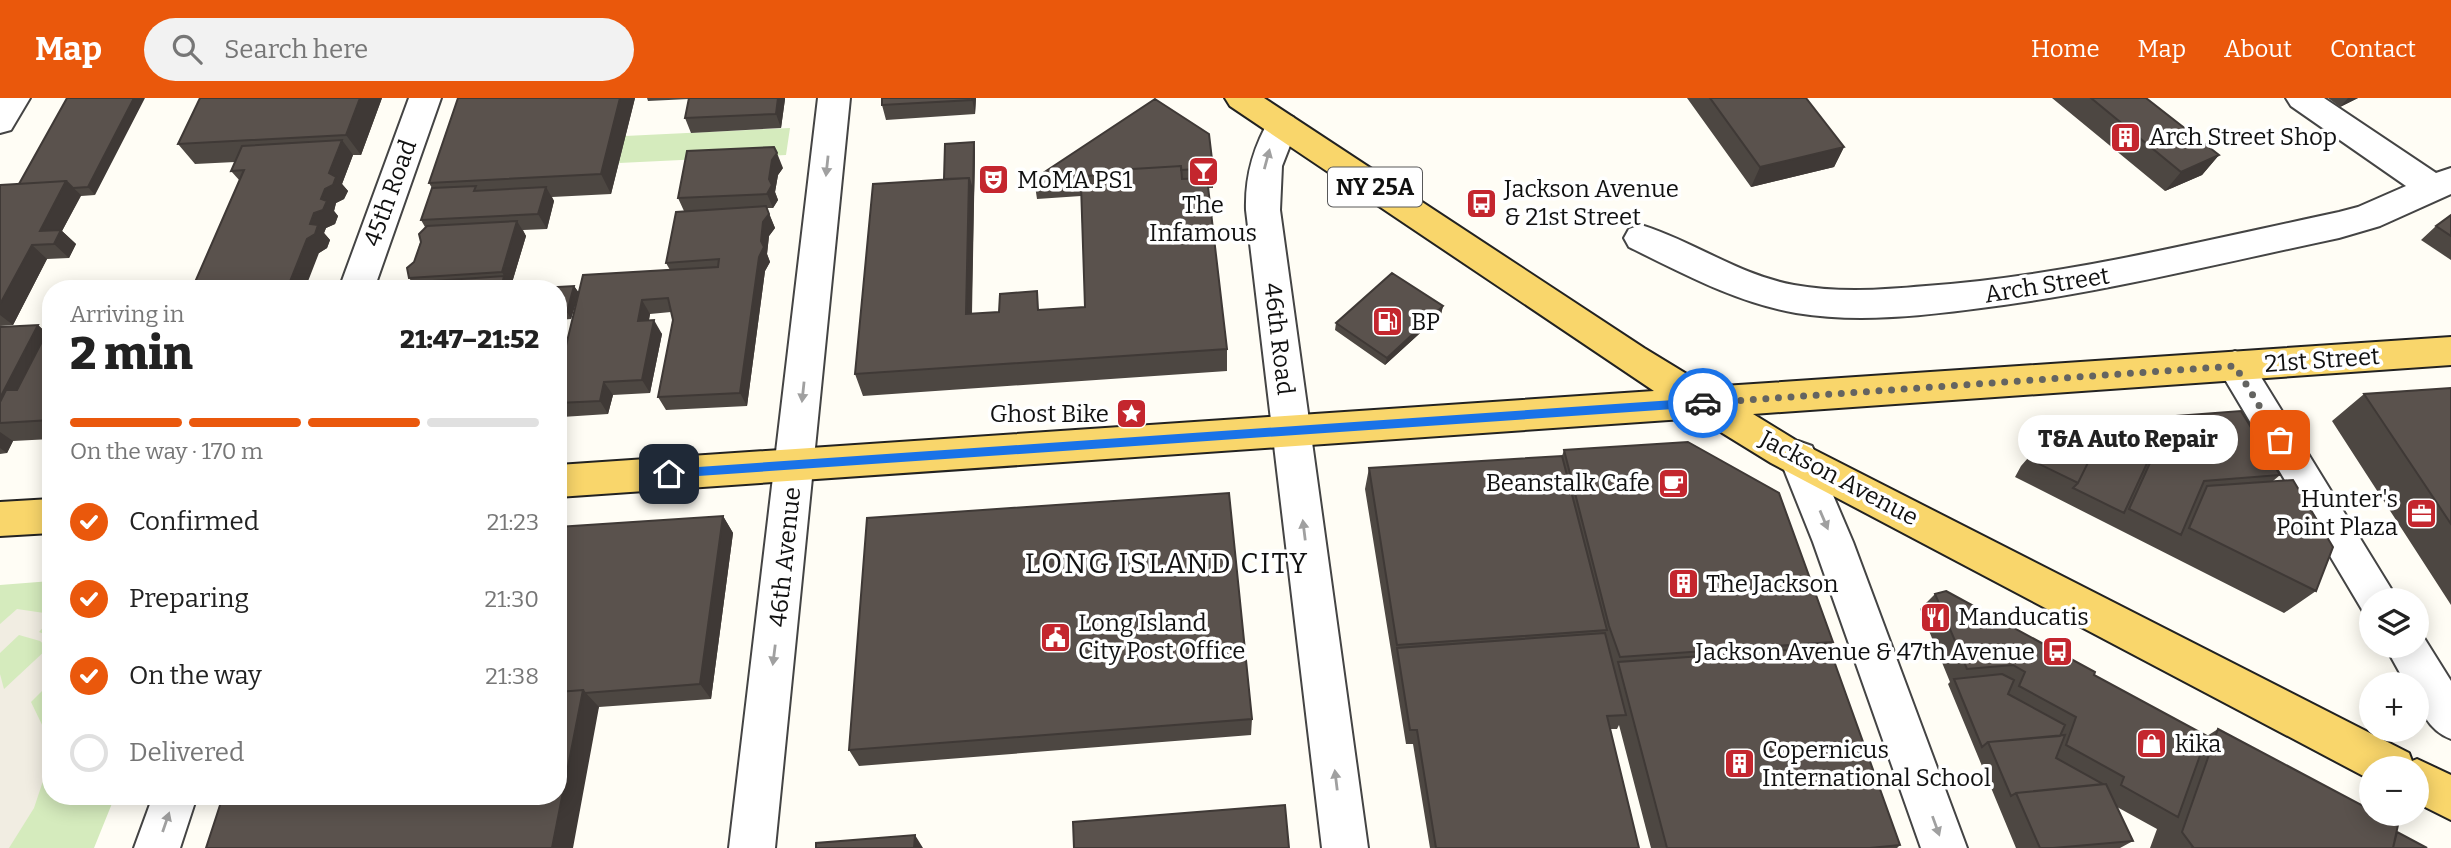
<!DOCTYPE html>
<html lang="en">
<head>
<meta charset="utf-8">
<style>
	:root { --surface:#fff; --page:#f2f2f2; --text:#222; --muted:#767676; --line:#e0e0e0; --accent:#ea580c }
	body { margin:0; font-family:Bitter,serif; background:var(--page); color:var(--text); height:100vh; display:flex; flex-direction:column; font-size:26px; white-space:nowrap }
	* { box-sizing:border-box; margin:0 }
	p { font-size:23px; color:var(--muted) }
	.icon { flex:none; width:38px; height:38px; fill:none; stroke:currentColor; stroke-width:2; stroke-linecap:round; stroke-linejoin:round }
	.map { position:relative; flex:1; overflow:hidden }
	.drawer { position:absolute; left:42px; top:182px; width:525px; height:525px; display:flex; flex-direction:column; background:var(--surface); border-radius:28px; box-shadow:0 4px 18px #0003 }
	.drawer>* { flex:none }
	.buttons { position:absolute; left:2359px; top:490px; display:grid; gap:14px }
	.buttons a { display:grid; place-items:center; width:70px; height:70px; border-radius:50%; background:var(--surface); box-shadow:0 4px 18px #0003; font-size:35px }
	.pin { position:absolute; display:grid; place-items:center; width:60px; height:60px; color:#fff; margin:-30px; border-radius:14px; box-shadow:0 4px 10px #0006 }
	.courier { position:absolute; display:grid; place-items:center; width:70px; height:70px; margin:-35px; border:5px solid #1a73e8; border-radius:50%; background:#fff; color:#222; box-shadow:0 2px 9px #0007 }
	.bubble { position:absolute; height:49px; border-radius:24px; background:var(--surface); box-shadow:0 4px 18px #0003; font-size:23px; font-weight:800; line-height:49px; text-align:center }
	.head em { font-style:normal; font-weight:800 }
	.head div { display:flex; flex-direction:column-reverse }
	.head { display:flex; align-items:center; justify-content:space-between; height:119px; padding:0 28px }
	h1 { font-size:46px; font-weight:800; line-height:52px }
	.bar { display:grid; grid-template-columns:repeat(4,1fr); gap:10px 7px; align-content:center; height:84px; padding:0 28px }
	.bar i { height:9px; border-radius:5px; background:var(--line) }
	.bar .selected { background:var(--accent) }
	.bar p { grid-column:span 4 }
	ol { padding:0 28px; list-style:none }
	li { display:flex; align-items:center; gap:21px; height:77px }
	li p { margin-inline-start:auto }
	li .icon { padding:7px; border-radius:50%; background:var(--accent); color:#fff; stroke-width:4 }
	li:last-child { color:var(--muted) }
	li i { width:38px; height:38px; border:4px solid var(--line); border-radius:50% }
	header { display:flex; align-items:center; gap:42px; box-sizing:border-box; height:98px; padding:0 35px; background:var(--accent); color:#fff }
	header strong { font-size:33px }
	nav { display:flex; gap:38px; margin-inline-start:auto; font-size:24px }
	.search { width:490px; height:63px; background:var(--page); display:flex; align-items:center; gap:18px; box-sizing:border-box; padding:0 24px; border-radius:38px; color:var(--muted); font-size:26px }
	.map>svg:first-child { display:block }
	.green { fill:#d5ebbd }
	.plaza { fill:#f1ede2 }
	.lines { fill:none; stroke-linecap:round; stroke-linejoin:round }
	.minor-casing { stroke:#444; stroke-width:4 }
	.major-casing { stroke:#222; stroke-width:4 }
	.minor { fill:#fff; fill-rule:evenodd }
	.major { fill:#f9d66b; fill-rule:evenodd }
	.wall { fill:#4d4742 }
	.shaded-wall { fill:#3f3936 }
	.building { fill:#5a524d; stroke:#3f3936; stroke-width:2 }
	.oneway { fill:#a0a0a0 }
	.route { fill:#1a73e8 }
	.done { stroke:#646461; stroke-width:7; stroke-dasharray:0 12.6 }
	.labels { text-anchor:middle; stroke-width:7; stroke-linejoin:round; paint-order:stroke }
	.shield { fill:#fff; stroke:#585858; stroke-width:2 }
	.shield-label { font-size:23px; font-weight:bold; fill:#111 }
	.poi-label { font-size:24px; fill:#111; stroke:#fff; text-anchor:start }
	.street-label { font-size:24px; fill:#111; stroke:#fff }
	.quarter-label { font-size:28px; letter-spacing:2px; fill:#111; stroke:#fff }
</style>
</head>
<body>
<header>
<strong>Map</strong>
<div class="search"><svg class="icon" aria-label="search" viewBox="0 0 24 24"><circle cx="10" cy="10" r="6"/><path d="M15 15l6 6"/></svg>Search here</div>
<nav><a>Home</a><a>Map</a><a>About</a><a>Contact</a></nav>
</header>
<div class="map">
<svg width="2451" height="750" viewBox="0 0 2451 750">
	<rect width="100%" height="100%" fill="#fffdf5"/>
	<path class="green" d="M790,30L786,57L619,65L625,38Z
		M51,483V698H115L94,750H0V487Z"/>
	<path class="plaza" d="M17,511L51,516V521L39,534L51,539V584L31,604L46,635L48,656L44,680L34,710L9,750H0V576L4,591L48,550L40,543L19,537L0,555V526Z"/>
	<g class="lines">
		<defs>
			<path id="minor" d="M0,0H30L11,32L0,35Z
				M409,0H441L374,191H339Z
				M818,0H850L775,750H729Z
				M2286,0H2324L2436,75L2451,70V96L2380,128L2339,140C2220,165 2102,195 1981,210C1920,218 1857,225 1796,215C1737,205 1682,175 1629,149L1624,140L1629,131L1641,127C1693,143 1739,177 1794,187C1838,195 1882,192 1926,188C2066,178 2202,143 2339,114L2358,109L2406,88L2291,8Z
				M1282,16L1293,19L1298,27L1282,68L1280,112L1368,750H1322L1246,112C1245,78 1253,49 1271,19Z
				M2235,253L2248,258L2398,502H2371V518L2364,515L2217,268L2222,258Z
				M1798,343L1812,348L1853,444L1967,750H1921L1813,444L1779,359L1784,348Z
				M2417,533L2421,535L2451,583V641C2428,632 2417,610 2417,586H2406L2385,548H2417Z
				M153,698H197L180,750H134Z"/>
			<path id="major" d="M1225,0H1264L1644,250L1708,289L2451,239V267L1753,316L1797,343L2409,655L2412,663L2417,661L2451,677V722L2417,705V670H2371V682L1771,365L1698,320L558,399V367L1654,293L1230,8Z
				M51,401V435L0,438V404Z"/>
		</defs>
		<use href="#minor" class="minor-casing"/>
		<use href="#major" class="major-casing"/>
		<use href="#minor" class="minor"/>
		<use href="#major" class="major"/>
	</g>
	<path class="wall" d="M67,0L95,97L81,98L62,133L76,146L69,160L47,161L13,227L0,228V87L19,86Z
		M382,0L361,57H353L342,86L348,93L344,101L336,105L334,113L338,118L335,126L326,130L324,135L330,142L327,150L319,155L240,83L231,73L235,64L195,66L178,46Z
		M458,0H635L611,96L552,99L554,103L547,131L523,132L526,138L511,188L417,191L409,180L425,129L421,122L432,90L429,85Z
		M647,0H785V1L781,30L691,35L685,20L689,1L648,3Z
		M976,0L975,16L886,22L882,7Z
		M1687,0H1806L1844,49L1834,69L1751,89Z
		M2052,0H2146L2219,57L2202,77L2165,93Z
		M2328,0H2358L2340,9Z
		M974,44L975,52L972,216L1085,209L1081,98L1037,101L1034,81L1213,70V90H1208L1227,251V273L863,298L855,276L944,81Z
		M783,70L778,77L775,94L778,102L773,110H767L775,130L769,138L767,156L770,164L765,173L747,308L666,312L658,299L673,222L671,214L650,216L649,222L662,236L650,295L613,297L608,316L562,319L558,314V281L577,201L571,221L558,222V191L574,188L579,195L670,172L666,165L684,113L678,100Z
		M2451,117V162L2421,142L2436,128Z
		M1443,208L1441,216L1385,267L1335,232L1336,225Z
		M51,226V341L13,343L7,355L0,356V229L38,227L46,235Z
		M2451,290V507L2332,323L2364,296Z
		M2135,321L2280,377L2273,383L2316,493L2284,515L2015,379L2021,368L2034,353L2029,343L2045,325L2107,326H2130Z
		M1564,352L1833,544L1829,549L1900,747L1897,750H1651L1619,627L1617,631H1610L1639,750H1430L1413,646H1406L1365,391L1369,370L1562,358Z
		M723,418L733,435L711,601L599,609L558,698V429Z
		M1935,496L2094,577L2207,638L2218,631L2397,734L2427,750H2150L2157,731L2117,709L2133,743L2120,750H2016L1948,586L1950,584L1920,511Z
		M1252,621L1251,637L859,668L849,652Z"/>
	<path class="shaded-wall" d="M134,0H145L95,97L88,89Z
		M360,0H382L361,57L346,37Z
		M620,0H635L611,96L601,76Z
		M778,0H785V1L781,30L776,16Z
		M972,0H976L975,16Z
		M2348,0H2358L2340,9Z
		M342,42L353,57L342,86L348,93L344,101L336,105L334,113L338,118L335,126L326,130L324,135L330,142L327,150L319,155L305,191H287L310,126L321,101L329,75Z
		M974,44L975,52L971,238L966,216L969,80Z
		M1844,49L1834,69L1751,89L1760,69Z
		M777,55L783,70L778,77L775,94L778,102L773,110L767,96L772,62Z
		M2219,57L2202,77L2165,93L2181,74Z
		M66,83L81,97L62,133L76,146L69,160L40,133Z
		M546,89L554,103L547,131L538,116Z
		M769,116L775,130L769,138L767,156L770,164L765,173L747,308L740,295L763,124Z
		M517,123L526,138L511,188L513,191H501L504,178L502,174Z
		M32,147L47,161L13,227L0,217V206Z
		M574,188L579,195L571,221L567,214Z
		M642,202L650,216L646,237L638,223Z
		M1443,208L1441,216L1385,267L1387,260Z
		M654,222L662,236L650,295L642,282Z
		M38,227L51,239L16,316L0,312V300Z
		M604,284L613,297L608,316L600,303Z
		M0,334L13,343L7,355L0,350Z
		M723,418L733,435L711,601L700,586Z
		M583,592L599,609L573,750H552Z
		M915,737L923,750H914Z"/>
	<path class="building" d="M67,0H134L88,89L73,90L66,83L19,86Z
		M200,0H360L346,37L178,46Z
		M458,0H620L601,76L429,85Z
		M689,0H778L776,16L685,20Z
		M882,0H972V2L882,7Z
		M1710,0H1806L1844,49L1760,69Z
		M2091,0H2146L2219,57L2181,74Z
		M1155,1L1209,36L1213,70L1181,72V68L1100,73V77L1034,81Z
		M342,42L329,75L336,79L333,87L325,91L321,101L327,103L323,112L314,115L310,126L318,127L315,136L307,141L287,191H278L275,188L231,191H192L244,72L231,73L242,48Z
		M974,44L973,95L969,80L944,81L945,46Z
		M774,49L777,55L772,62L769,81L772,87L767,96L678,100L687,53Z
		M1181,68L1182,81L1207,80L1227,251L855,276L873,86L969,80L966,216L999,214L1000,196L1037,193L1038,212L1085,209L1081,87L1101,86L1100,73Z
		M66,83L40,133L61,132L54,146L32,147L0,206V87Z
		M476,88L474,93L546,89L538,116L421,122L432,90Z
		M766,108L769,116L763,124L761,143L764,149L759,159L740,295L658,299L673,222L668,200L642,202L638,223L654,222L642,282L604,284L600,303L558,305V281L583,177L718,169L719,161L666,165L676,114Z
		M2451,117V138L2436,128Z
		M517,123L502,174L409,180L407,170L414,164L421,144L419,136L427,128Z
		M1392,175L1443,208L1387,260L1336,225Z
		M504,178L501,191H417L433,183Z
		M275,188L274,191H231V190Z
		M574,188L567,214H558V191H523Z
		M51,226V322L0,325V304L6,292H17Z
		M38,227L0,300V229Z
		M2451,290V426L2364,296Z
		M2241,313L2280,377L2204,383L2181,437L2129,411L2160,343L2135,321Z
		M2109,322L2078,385L2031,362L2036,350L2058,352L2045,325Z
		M2107,326H2130L2155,348L2124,415L2073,390L2078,385Z
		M1688,344L1779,395L1833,544L1620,559L1609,528L1564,352Z
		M1562,358L1607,532L1397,547L1369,370Z
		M2293,382L2333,449L2316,493L2189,430L2207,388Z
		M1229,395L1252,621L849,652L867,420Z
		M723,418L700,586L585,595L583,592L558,594V429Z
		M1946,493L2095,574L2094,577L2207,638L2178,719L2121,687L2124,679L2066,647L2076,619L2019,588L2025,574L2013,567L1967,571L1935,496Z
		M1605,535L1626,617L1607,618L1639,750H1436L1417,632H1410L1397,550Z
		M1829,549L1900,747L1870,750H1667L1618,564Z
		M2002,576L2014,582L2008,596L2065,627L2060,638L1988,644L1982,649L1954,581Z
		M583,592L552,750H206L223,698H558V594Z
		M2218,631L2371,712V716H2378L2398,727L2393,750H2192L2193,749L2182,734Z
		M2065,637L2056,660L2103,686L2016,695L2011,698L1988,644Z
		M2106,686L2133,743L2053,750H2040L2016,695Z
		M1285,707L1289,750H1074L1073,724Z
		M2397,734L2427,750H2393Z
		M915,737L914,750H816V745Z"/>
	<defs><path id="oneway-solid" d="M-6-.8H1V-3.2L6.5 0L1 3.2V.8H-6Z" transform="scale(1.75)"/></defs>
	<g class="oneway">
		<use href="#oneway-solid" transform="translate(1267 61) rotate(-75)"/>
		<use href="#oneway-solid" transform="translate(827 68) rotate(96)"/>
		<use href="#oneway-solid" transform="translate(803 294) rotate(96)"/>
		<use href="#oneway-solid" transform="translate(1824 422) rotate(67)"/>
		<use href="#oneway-solid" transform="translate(1304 432) rotate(-97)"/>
		<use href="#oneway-solid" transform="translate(774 557) rotate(97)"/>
		<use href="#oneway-solid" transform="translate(1336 682) rotate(-97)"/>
		<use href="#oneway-solid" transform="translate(166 724) rotate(-71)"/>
		<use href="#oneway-solid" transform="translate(1936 728) rotate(70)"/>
	</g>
	<path class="route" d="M1703,300L1708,305L1703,309L669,380L664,376L669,371Z"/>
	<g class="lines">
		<path class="done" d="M1703,305L2235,268L2280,342"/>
	</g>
	<defs>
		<symbol id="building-square" viewBox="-11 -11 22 22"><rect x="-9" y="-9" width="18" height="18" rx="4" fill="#c4262e" stroke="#fff"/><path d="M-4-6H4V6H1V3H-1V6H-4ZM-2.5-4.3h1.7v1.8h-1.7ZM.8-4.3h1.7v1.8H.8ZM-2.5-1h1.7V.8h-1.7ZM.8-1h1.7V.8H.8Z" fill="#fff"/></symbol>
		<symbol id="bar-square" viewBox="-11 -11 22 22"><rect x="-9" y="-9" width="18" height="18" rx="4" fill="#c4262e" stroke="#fff"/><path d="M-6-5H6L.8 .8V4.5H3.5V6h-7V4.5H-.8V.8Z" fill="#fff"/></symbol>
		<symbol id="theatre-square" viewBox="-11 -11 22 22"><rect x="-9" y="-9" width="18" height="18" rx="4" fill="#c4262e" stroke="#fff"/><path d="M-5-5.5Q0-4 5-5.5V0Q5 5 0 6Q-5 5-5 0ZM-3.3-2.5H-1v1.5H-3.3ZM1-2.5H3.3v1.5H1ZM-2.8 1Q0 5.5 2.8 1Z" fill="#fff"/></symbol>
		<symbol id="bus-square" viewBox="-11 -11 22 22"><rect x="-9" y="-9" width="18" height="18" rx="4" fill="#c4262e" stroke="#fff"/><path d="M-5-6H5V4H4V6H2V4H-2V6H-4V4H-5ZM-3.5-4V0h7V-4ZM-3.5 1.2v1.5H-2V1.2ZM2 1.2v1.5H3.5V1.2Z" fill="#fff"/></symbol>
		<symbol id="fuel-square" viewBox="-11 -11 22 22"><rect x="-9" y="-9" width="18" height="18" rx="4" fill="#c4262e" stroke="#fff"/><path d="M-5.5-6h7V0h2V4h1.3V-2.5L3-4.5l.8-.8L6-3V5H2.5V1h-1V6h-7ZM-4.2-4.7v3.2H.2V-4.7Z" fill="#fff"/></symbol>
		<symbol id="sight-square" viewBox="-11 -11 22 22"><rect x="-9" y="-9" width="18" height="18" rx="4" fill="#c4262e" stroke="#fff"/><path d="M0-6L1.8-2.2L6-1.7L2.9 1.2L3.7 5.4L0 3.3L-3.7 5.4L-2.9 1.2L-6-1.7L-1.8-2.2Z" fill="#fff"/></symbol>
		<symbol id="cafe-square" viewBox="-11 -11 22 22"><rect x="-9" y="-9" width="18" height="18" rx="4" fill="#c4262e" stroke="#fff"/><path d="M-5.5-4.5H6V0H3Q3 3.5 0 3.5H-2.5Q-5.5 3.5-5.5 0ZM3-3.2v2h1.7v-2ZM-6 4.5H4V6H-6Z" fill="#fff"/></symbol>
		<symbol id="office-square" viewBox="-11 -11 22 22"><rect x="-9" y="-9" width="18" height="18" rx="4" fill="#c4262e" stroke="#fff"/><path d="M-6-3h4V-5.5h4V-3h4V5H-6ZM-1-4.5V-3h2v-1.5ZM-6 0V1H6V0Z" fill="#fff"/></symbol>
		<symbol id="restaurant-square" viewBox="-11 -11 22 22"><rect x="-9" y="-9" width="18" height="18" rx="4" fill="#c4262e" stroke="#fff"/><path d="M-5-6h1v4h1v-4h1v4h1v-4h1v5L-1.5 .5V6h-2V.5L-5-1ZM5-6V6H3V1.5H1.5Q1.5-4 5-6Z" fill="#fff"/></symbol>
		<symbol id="civic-square" viewBox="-11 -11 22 22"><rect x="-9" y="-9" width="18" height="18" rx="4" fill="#c4262e" stroke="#fff"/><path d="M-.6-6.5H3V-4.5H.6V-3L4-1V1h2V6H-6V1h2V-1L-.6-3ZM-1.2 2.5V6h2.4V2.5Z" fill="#fff"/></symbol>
		<symbol id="shop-square" viewBox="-11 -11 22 22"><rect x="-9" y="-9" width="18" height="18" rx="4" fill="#c4262e" stroke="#fff"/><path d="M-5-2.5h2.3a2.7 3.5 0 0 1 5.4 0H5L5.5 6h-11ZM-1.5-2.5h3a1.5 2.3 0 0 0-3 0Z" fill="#fff"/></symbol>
	</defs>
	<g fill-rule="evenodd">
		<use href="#building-square" x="2108" y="22" width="35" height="35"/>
		<use href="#bar-square" x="1186" y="56" width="35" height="35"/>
		<use href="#theatre-square" x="976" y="64" width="35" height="35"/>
		<use href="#bus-square" x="1464" y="88" width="35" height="35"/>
		<use href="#fuel-square" x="1370" y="206" width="35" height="35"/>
		<use href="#sight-square" x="1114" y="298" width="35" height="35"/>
		<use href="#cafe-square" x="1656" y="368" width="35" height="35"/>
		<use href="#office-square" x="2404" y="398" width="35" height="35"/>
		<use href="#building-square" x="1666" y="468" width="35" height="35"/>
		<use href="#restaurant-square" x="1918" y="502" width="35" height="35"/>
		<use href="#civic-square" x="1038" y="522" width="35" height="35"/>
		<use href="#bus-square" x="2040" y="536" width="35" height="35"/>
		<use href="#shop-square" x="2134" y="628" width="35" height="35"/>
		<use href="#building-square" x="1722" y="648" width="35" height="35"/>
	</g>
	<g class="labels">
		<rect class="shield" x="1328" y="69.5" width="94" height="39" rx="5"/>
		<g class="shield-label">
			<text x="1375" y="97">NY 25A</text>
		</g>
		<g class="poi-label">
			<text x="2149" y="47">Arch Street Shop</text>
			<text x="1017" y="90">MoMA PS1</text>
			<text x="1504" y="99">Jackson Avenue<tspan x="1504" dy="28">&amp; 21st Street</tspan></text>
			<text x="1203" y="115" text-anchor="middle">The<tspan x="1203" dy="28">Infamous</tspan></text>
			<text x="1411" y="232">BP</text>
			<text x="1109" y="324" text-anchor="end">Ghost Bike</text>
			<text x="1650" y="393" text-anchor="end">Beanstalk Cafe</text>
			<text x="2398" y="409" text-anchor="end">Hunter's<tspan x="2398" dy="28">Point Plaza</tspan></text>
			<text x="1706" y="494">The Jackson</text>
			<text x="1958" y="527">Manducatis</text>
			<text x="1078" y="533">Long Island<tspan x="1078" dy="28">City Post Office</tspan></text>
			<text x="2035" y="562" text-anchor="end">Jackson Avenue &amp; 47th Avenue</text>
			<text x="2175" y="654">kika</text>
			<text x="1762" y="660">Copernicus<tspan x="1762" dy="28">International School</tspan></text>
		</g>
		<g class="street-label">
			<text transform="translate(390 95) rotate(-70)" y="8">45th Road</text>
			<text transform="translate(2047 187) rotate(-9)" y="8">Arch Street</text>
			<text transform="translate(1279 241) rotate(83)" y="8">46th Road</text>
			<text transform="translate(2322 262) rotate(-4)" y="8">21st Street</text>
			<text transform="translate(1839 380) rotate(28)" y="8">Jackson Avenue</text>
			<text transform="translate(785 459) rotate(-84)" y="8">46th Avenue</text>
		</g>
		<g class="quarter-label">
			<text x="1167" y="475">LONG ISLAND CITY</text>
		</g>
	</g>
</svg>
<div class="buttons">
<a><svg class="icon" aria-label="layers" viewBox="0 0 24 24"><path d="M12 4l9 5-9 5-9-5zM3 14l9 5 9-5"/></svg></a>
<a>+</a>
<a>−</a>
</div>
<div class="pin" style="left:2280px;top:342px;background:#ea580c"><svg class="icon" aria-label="bag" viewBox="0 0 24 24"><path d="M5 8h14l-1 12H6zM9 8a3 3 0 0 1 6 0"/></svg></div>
<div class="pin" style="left:669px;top:376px;background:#1f2937"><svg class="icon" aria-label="home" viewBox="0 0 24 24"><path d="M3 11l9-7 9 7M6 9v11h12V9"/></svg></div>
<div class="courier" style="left:1703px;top:305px"><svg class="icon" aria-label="car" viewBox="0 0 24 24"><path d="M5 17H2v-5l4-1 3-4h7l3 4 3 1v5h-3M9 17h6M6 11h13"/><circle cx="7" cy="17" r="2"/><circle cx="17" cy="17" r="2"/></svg></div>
<div class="bubble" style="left:2018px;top:317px;width:220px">T&amp;A Auto Repair</div>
<section class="drawer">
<div class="head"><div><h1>2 min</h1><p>Arriving in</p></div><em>21:47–21:52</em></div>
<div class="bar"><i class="selected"></i><i class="selected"></i><i class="selected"></i><i></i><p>On the way · 170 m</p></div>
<ol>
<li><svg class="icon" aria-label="check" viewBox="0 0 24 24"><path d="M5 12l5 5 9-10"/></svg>Confirmed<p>21:23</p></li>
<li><svg class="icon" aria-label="check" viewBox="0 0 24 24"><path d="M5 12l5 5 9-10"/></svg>Preparing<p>21:30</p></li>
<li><svg class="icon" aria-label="check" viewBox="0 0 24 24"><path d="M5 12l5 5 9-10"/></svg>On the way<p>21:38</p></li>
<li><i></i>Delivered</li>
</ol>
</section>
</div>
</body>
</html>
